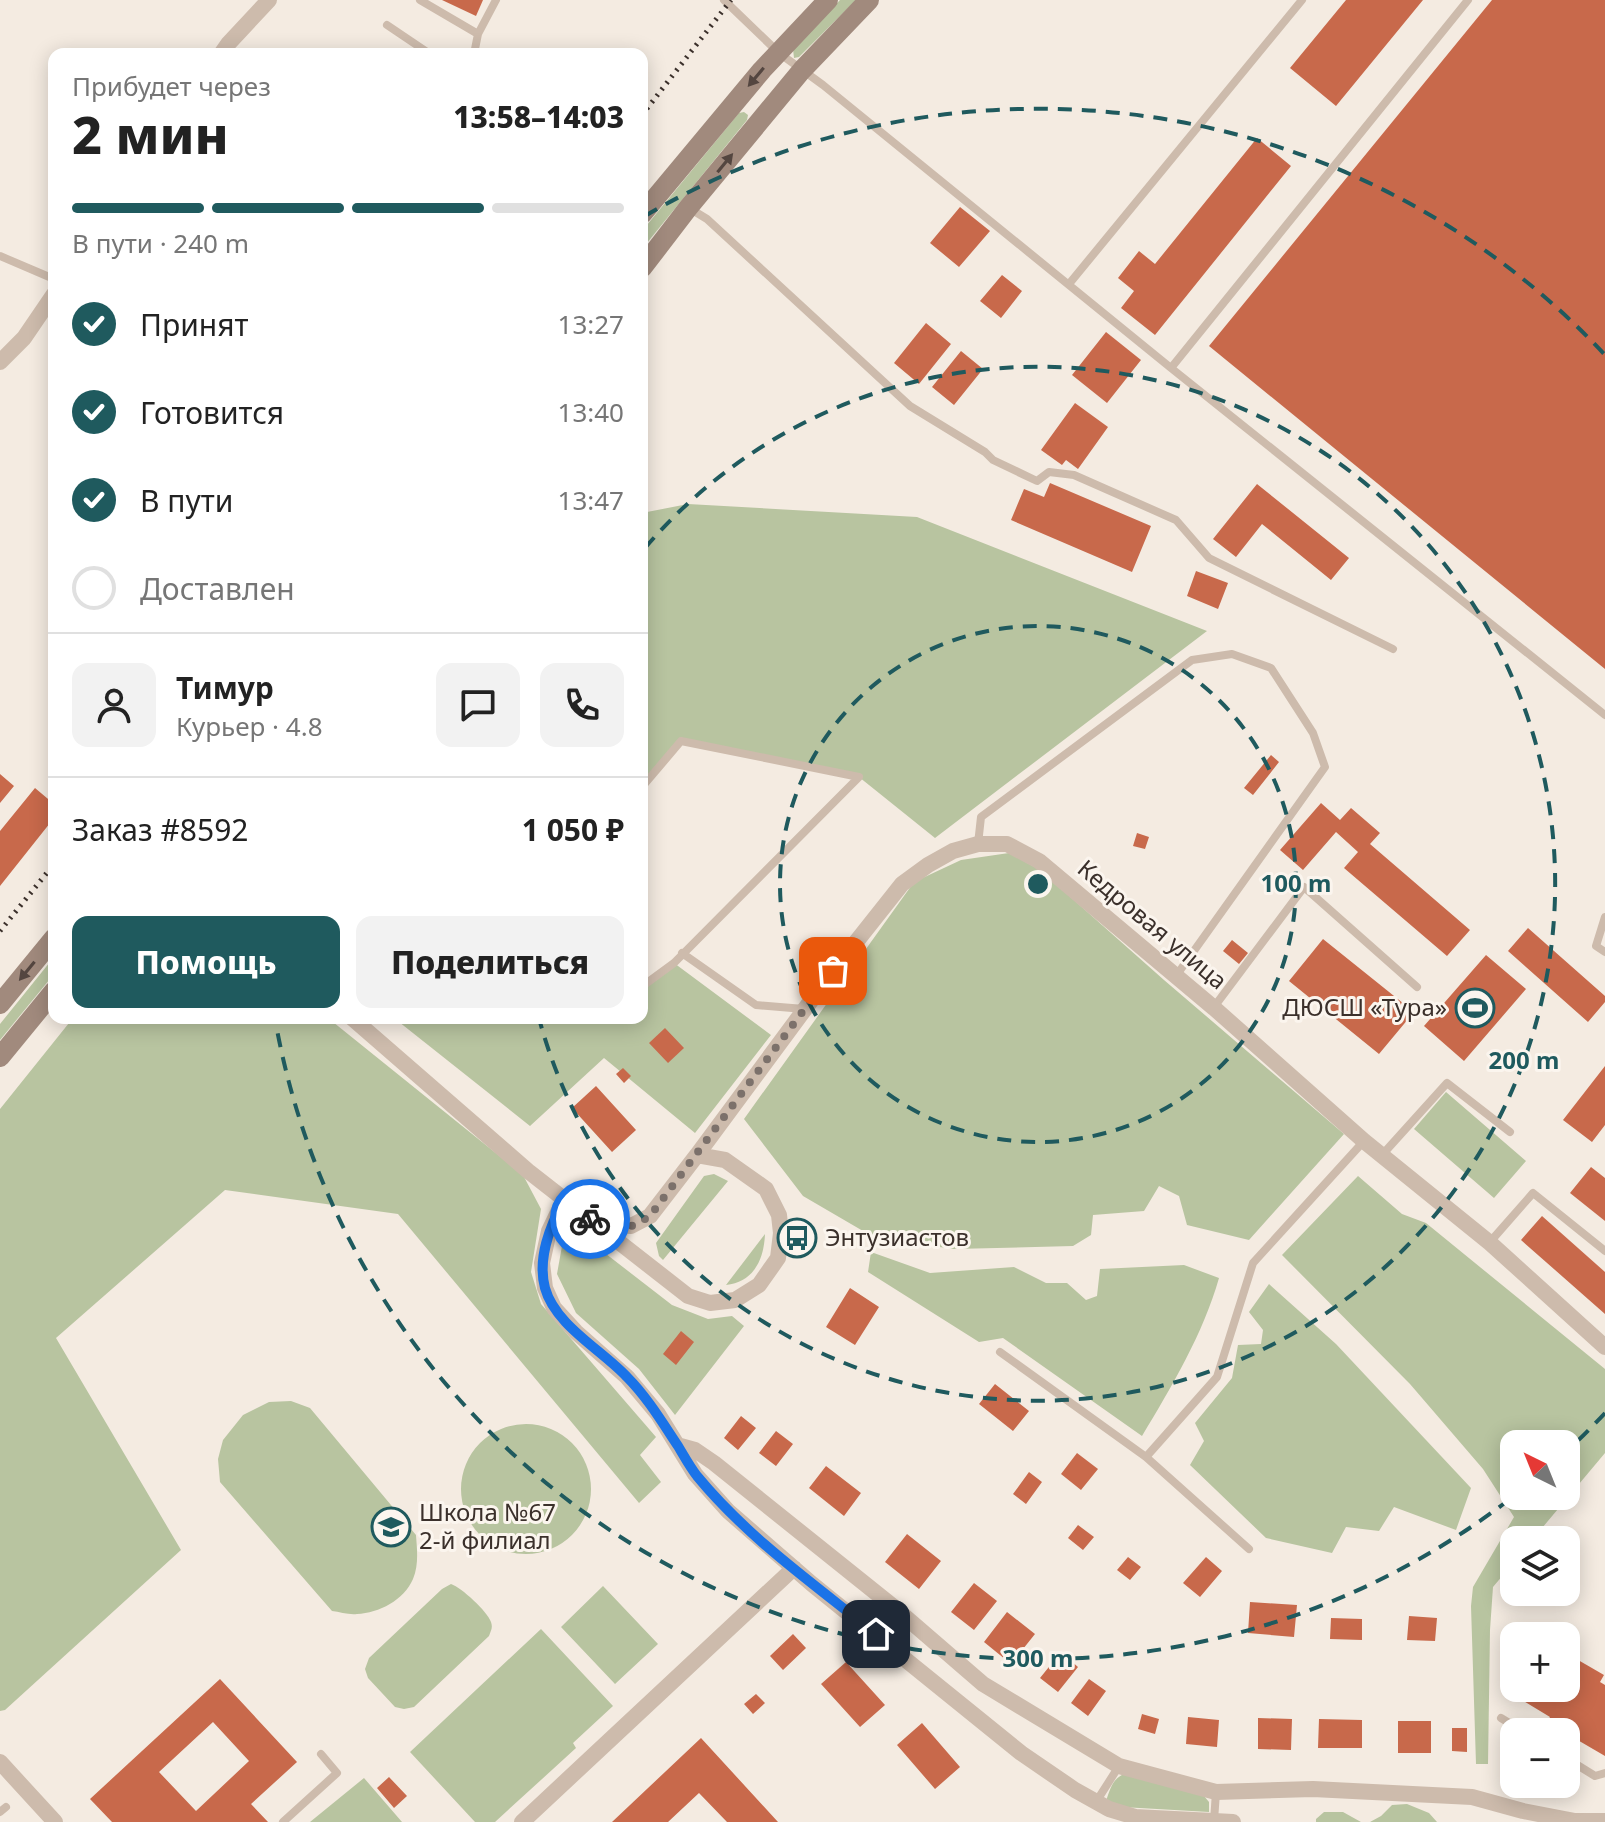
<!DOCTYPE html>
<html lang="ru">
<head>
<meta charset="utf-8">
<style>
	:root { --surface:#fff; --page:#f2f2f2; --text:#222; --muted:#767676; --line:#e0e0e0; --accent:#1f5a5e }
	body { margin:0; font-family:"Noto Sans",sans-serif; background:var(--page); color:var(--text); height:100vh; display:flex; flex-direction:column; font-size:30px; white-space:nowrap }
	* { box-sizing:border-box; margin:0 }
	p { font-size:26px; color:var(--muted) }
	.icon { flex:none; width:44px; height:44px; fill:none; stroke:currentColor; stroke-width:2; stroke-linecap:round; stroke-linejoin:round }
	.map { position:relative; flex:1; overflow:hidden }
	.panel { position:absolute; left:48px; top:48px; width:600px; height:976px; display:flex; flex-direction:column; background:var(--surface); border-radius:16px; box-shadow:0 4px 20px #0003 }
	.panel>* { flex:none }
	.needle { width:52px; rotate:317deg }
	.fabs { position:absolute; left:1500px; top:1430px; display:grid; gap:16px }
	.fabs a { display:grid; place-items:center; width:80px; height:80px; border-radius:16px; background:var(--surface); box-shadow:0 4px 20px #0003; font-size:40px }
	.pin { position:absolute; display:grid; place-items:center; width:68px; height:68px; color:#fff; margin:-34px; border-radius:16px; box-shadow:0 4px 12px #0006 }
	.courier { position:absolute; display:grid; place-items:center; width:80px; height:80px; margin:-40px; border:6px solid #1a73e8; border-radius:50%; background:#fff; color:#222; box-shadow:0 2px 10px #0007 }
	.headline em { font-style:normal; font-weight:800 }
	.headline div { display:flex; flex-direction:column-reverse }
	.headline { display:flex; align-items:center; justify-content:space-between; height:136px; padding:0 24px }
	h1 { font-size:52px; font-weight:800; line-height:60px }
	.bar { display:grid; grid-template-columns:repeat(4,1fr); gap:12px 8px; align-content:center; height:96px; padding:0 24px }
	.bar i { height:10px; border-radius:6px; background:var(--line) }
	.bar .on { background:var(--accent) }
	.bar p { grid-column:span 4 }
	.line { display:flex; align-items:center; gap:20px; padding:0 24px; border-top:2px solid var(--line) }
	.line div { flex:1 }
	.round { display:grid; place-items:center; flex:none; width:84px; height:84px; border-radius:16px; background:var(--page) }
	ol { padding:0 24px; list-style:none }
	li { display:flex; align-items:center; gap:24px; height:88px }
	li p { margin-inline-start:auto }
	li .icon { padding:8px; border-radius:50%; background:var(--accent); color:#fff; stroke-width:4 }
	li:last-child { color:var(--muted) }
	li i { width:44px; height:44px; border:4px solid var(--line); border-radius:50% }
	.button { display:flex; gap:16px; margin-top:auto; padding:16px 24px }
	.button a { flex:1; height:92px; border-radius:16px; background:var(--accent); color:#fff; font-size:32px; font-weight:800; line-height:92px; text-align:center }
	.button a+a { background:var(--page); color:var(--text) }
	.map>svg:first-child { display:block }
	.green { fill:#b8c4a0; fill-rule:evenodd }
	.building { fill:#c8694b; fill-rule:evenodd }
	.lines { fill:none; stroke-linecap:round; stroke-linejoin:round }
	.service { stroke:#cdbbac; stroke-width:8 }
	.minor { stroke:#cdbbac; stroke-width:16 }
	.secondary { stroke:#a18a7d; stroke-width:20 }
	.rail { stroke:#3b302b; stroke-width:5; stroke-dasharray:2 6; stroke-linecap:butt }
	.oneway { fill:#544640 }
	.done { stroke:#7c716b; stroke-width:8; stroke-dasharray:0 14.4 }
	.route { stroke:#1a73e8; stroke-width:10 }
	.ring { fill:none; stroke:#1f5a5e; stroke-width:4; stroke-dasharray:14 10 }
	.labels { text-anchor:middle; stroke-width:6; stroke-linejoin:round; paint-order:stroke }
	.street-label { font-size:24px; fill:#3b302b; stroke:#fbf5ee }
	.poi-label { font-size:24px; fill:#3b302b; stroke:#fbf5ee; text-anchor:start }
	.centre { fill:#1f5a5e; stroke:#fbf5ee; stroke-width:4 }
	.ring-label { font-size:24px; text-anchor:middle; font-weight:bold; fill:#1f5a5e; stroke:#fbf5ee; stroke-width:6; stroke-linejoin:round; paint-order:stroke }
</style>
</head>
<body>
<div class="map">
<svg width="1605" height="1822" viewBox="0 0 1605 1822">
	<rect width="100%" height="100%" fill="#f4ebe1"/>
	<path class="green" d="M840,0H856L799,57L794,58L793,49Z
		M744,112L748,115L747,120L642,249V231L739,113Z
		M688,504L917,517L1207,631L935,838L859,777L682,741L642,786V513Z
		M1009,853L1040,870L1164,980L1344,1134L1249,1240L1187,1225L1179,1196L1159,1186L1144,1211L1093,1215L1091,1235L1073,1246L954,1249L875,1238L803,1196L744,1119L914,882L961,860Z
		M54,957V974L0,1040V1024Z
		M674,963L771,1035L695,1133L604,1058L530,1126L394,1018H642V983Z
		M73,1018H328L523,1175L541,1209L531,1272L541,1304L656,1437L640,1455L661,1482L639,1503L398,1214L225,1190L56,1338L181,1550L5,1710L0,1711V1109Z
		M1446,1092L1526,1161L1494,1198L1414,1129Z
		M714,1174L728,1181L663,1260L659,1256L656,1243L704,1176Z
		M1358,1176L1402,1214L1426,1223L1605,1369V1453L1532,1540H1514V1562L1493,1587L1490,1630L1488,1764H1476L1471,1606L1473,1587L1514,1517L1483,1469L1410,1384L1282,1255ZM1514,1444H1566V1496H1514Z
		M765,1234C764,1259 754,1282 726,1285Z
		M572,1235L588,1240L672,1305L708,1319L732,1316L744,1326L675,1415L639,1369L576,1313L557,1274L562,1246Z
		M871,1252L930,1273L1014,1267L1046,1283H1067L1086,1300L1097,1296L1100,1269L1184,1265L1219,1278C1203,1334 1172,1386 1142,1436L1003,1338L979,1342L868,1272Z
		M1269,1284L1336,1344L1471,1488L1456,1530L1394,1507L1379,1531L1346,1527L1332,1553L1266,1538L1190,1465L1204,1441L1195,1423L1232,1378L1238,1345L1261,1344L1263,1330L1249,1312Z
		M291,1401L310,1408L416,1535C417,1549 419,1565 413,1579C404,1600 379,1613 357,1614C349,1615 340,1612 332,1611L220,1482L218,1459L223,1440L243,1415L269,1402Z
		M461 1489a65 65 0 1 1 130 0a65 65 0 1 1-130 0Z
		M451,1584C462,1588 487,1611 491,1622C493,1628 491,1630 489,1636L414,1707L404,1709L395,1707L368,1678L365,1669L369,1658L442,1589Z
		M603,1586L658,1644L615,1684L561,1627Z
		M541,1629L613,1706L573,1743L576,1748L495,1822H475L410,1752Z
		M1124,1774L1204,1796L1209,1802V1812L1122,1807L1106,1801C1110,1790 1112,1779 1124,1774Z
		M364,1778L402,1822H310Z
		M1407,1804L1429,1813L1437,1822H1370L1381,1816L1392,1805Z
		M1324,1812H1343L1361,1822H1316V1819Z"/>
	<path class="building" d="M442,0H483L476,16Z
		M1346,0H1423L1336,106L1290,68Z
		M1492,0H1605V669L1209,346Z
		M1257,138L1291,166L1155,335L1121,308L1134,291L1118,278L1139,251L1155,264Z
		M960,207L990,231L959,267L930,243Z
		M1002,275L1022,291L1001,318L980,301Z
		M926,323L951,344L919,384L894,363Z
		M1106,332L1141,360L1107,403L1072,375Z
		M961,351L983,369L954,405L932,387Z
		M1075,403L1108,427L1078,469L1066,460L1062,465L1041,450Z
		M1050,483L1151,526L1132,572L1011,520L1024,489L1044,497Z
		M1257,484L1349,558L1331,580L1262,524L1236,557L1213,539Z
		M1196,571L1228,583L1218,609L1187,596Z
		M1271,755L1279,762L1253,795L1244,788Z
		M0,774L14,786L0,803Z
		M35,788L54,804V818L0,886V831Z
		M1321,803L1340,820L1351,808L1380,833L1370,844L1470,930L1447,956L1344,868L1358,852L1336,832L1303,870L1280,850Z
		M1137,833L1149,837L1145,849L1133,846Z
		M1528,928L1605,996V1002L1588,1022L1508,951Z
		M1323,939L1414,1012L1379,1054L1289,981Z
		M1232,940L1248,953L1239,964L1223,951Z
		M1486,955L1526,989L1464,1061L1424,1026Z
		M665,1028L684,1048L668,1063L649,1043Z
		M1605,1066V1125L1592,1142L1563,1120Z
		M623,1068L631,1076L624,1083L616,1074Z
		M596,1086L636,1130L612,1152L572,1108Z
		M1591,1167L1605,1178V1221L1570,1193Z
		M1542,1216L1605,1272V1314L1521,1240Z
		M850,1288L879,1307L855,1345L826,1327Z
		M681,1331L694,1342L676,1365L663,1354Z
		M995,1384L1029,1411L1013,1431L979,1404Z
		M741,1416L756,1428L738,1450L724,1438Z
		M776,1431L793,1444L776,1466L759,1453Z
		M1077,1453L1098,1469L1081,1490L1061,1474Z
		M826,1466L861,1493L844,1516L809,1488Z
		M1029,1472L1042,1482L1026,1504L1013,1494Z
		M1078,1525L1094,1537L1083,1550L1068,1538Z
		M907,1534L941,1561L919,1589L885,1562Z
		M1128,1557L1141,1567L1130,1580L1117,1570Z
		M1206,1557L1222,1571L1200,1597L1183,1583Z
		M974,1583L997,1601L974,1630L951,1612Z
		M1250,1602L1297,1605L1294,1637L1248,1633Z
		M1007,1612L1035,1634L1011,1664L984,1642Z
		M1409,1616L1437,1618L1435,1641L1407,1640Z
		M1331,1618L1362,1619V1640L1330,1639Z
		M793,1634L806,1648L783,1670L770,1656Z
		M1061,1652L1078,1667L1058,1692L1040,1678Z
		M1566,1653L1604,1675L1600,1682L1605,1685V1756L1569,1735L1566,1741V1732H1554L1545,1726L1550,1717L1512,1694L1516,1688H1566Z
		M846,1662L885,1705L860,1727L821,1684Z
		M220,1679L297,1762L251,1804L268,1822H112L90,1799ZM213,1722L249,1761L196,1811L159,1772Z
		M1089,1679L1106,1691L1088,1716L1071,1703Z
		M756,1694L765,1703L753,1714L744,1704Z
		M1142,1714L1159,1719L1155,1734L1138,1729Z
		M1188,1717L1219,1720L1217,1747L1186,1744Z
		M1258,1718L1292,1719L1291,1750L1258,1749Z
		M1319,1719L1362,1720V1748H1318Z
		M1398,1721H1431V1753H1398Z
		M922,1723L960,1767L935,1789L897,1745Z
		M1452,1728H1467V1752L1452,1751Z
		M701,1738L778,1822H727L699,1793L668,1822H612Z
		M389,1777L407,1796L394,1808L377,1788Z"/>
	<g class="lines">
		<path class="service" d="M420,0L478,34
			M724,0L779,53L823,85L1171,368L1605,715
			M387,25L430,54
			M474,54L478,34L496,0
			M689,208L707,219L910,406L985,452L993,460L1037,481L1049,472L1074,475L1176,520L1209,558L1393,649
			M0,256L54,279
			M1069,284L1302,0
			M1171,368L1468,0
			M642,787L681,741L859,777L674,963L644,985L642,983
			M978,844L981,817L1192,660L1232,654L1271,668L1313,733L1325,767L1176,976
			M1605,917L1596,946L1605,952
			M682,953L756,1005L804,1009
			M1214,1007L1304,887L1417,987
			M1382,1155L1447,1083L1510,1132
			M1490,1242L1533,1193L1605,1251
			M1000,1352L1146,1457L1217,1377L1253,1263L1364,1141
			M1146,1457L1249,1549
			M876,1634L895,1608
			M1501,1718L1524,1732
			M1566,1758L1595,1776L1605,1773
			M1096,1802L1119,1766
			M0,1812L6,1807
			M1214,1821L1216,1792
			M283,1822L337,1773L321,1754"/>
		<path class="minor" d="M221,54L228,44L269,0
			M0,362L24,338L54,294
			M352,1018L528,1171L688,1296L710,1303L735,1300L759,1285L778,1258L781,1233L779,1215L766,1189L725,1160L697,1155L650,1216L631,1226L594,1222
			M697,1155L833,971L902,884L928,865L953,851L978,844H1007L1039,861L1214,1008L1364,1141L1490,1243L1605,1347
			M564,1200L549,1231L542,1263L545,1288L554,1308L576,1332L627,1377L658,1414L695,1474L728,1511L812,1584L1021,1753L1075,1790L1109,1809L1135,1817L1233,1822
			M677,1445L695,1450L714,1463L895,1608L983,1684L1119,1766L1216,1792L1313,1789L1472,1797L1523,1811L1575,1821H1605
			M0,1762L55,1822
			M522,1822L794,1568"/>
		<path class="secondary" d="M642,214L762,70L828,0
			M642,268L688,208L802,70L869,0
			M0,1004L54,938
			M0,1057L54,991"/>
		<path class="rail" d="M642,115L731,0
			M0,931L54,864"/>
	</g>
	<defs><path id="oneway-solid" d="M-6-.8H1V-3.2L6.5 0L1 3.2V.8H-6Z" transform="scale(2)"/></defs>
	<g class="oneway">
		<use href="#oneway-solid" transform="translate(756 77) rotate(130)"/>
		<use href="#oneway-solid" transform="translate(725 163) rotate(-51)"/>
		<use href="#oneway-solid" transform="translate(27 971) rotate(129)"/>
	</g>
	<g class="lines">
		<path class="done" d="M590,1219C600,1224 620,1228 631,1226C637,1224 645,1219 650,1216L833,971"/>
		<path class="route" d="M590,1219L564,1200C550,1226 537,1258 545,1288C555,1325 602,1350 627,1377C647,1397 662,1422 678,1446C684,1456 690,1467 697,1476C748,1538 815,1585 876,1634"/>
	</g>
	<g class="ring">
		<circle cx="1038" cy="884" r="258"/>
		<path d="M645 548A517 517 0 1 1 540 1022"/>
		<path d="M1605 1413A775 775 0 0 1 1567 1451M1510 1499A775 775 0 0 1 275 1019M645 216A775 775 0 0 1 1605 355"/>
	</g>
	<defs>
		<symbol id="stadium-ring" viewBox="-11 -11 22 22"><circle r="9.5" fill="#fbf5ee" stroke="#1f5a5e" stroke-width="1.5"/><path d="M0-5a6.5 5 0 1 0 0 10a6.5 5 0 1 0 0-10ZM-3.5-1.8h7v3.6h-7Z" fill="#1f5a5e"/></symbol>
		<symbol id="bus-ring" viewBox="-11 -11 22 22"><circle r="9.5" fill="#fbf5ee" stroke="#1f5a5e" stroke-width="1.5"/><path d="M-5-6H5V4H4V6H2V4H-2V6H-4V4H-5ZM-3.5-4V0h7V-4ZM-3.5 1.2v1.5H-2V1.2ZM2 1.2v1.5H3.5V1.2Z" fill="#1f5a5e"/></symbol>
		<symbol id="school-ring" viewBox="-11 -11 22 22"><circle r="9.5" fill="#fbf5ee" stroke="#1f5a5e" stroke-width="1.5"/><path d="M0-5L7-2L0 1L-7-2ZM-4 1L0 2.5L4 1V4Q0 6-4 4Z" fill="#1f5a5e"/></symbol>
	</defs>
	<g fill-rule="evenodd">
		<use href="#stadium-ring" x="1453" y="986" width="44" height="44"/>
		<use href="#bus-ring" x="775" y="1216" width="44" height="44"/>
		<use href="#school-ring" x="369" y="1505" width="44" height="44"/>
	</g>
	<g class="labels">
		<g class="street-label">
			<text transform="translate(1152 925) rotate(40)" y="8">Кедровая улица</text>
		</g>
		<g class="poi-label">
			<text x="1447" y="1016" text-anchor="end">ДЮСШ «Тура»</text>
			<text x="825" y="1246">Энтузиастов</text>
			<text x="419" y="1521">Школа №67<tspan x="419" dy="28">2-й филиал</tspan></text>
		</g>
	</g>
	<circle cx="1038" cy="884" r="12" class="centre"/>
	<g class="ring-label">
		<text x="1296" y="892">100 m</text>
		<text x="1524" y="1069">200 m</text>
		<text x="1038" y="1667">300 m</text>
	</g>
</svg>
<div class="fabs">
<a><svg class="needle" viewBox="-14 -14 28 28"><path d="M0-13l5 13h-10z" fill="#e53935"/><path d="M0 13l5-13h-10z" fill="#767676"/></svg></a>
<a><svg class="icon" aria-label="layers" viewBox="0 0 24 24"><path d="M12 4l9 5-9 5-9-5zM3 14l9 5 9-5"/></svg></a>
<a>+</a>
<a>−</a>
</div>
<div class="pin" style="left:833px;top:971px;background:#ea580c"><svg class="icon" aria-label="bag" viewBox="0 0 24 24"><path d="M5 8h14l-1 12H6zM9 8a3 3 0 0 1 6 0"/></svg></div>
<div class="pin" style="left:876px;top:1634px;background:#1f2937"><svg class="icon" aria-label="home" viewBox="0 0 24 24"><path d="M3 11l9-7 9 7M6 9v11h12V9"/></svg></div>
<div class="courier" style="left:590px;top:1219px"><svg class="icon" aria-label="bike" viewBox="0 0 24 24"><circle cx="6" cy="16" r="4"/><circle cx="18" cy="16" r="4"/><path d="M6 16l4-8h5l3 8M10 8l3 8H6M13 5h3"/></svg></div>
<section class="panel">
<div class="headline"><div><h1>2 мин</h1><p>Прибудет через</p></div><em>13:58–14:03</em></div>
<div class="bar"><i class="on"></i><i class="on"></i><i class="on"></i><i></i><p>В пути · 240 m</p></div>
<ol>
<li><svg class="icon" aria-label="check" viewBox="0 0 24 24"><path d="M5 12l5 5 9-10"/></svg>Принят<p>13:27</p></li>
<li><svg class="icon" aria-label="check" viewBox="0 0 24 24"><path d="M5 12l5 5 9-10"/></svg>Готовится<p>13:40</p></li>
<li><svg class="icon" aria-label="check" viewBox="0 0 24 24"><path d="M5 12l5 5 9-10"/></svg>В пути<p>13:47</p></li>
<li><i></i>Доставлен</li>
</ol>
<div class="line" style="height:144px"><a class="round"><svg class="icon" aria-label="person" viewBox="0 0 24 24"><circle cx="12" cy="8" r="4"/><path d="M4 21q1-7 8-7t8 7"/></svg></a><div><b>Тимур</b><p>Курьер · 4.8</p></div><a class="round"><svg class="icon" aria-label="chat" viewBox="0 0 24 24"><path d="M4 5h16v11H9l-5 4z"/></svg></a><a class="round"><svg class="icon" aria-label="phone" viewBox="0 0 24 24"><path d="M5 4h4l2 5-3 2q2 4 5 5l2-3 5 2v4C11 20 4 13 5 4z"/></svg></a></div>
<div class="line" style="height:104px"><div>Заказ #8592</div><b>1 050 ₽</b></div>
<div class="button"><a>Помощь</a><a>Поделиться</a></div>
</section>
</div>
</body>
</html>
